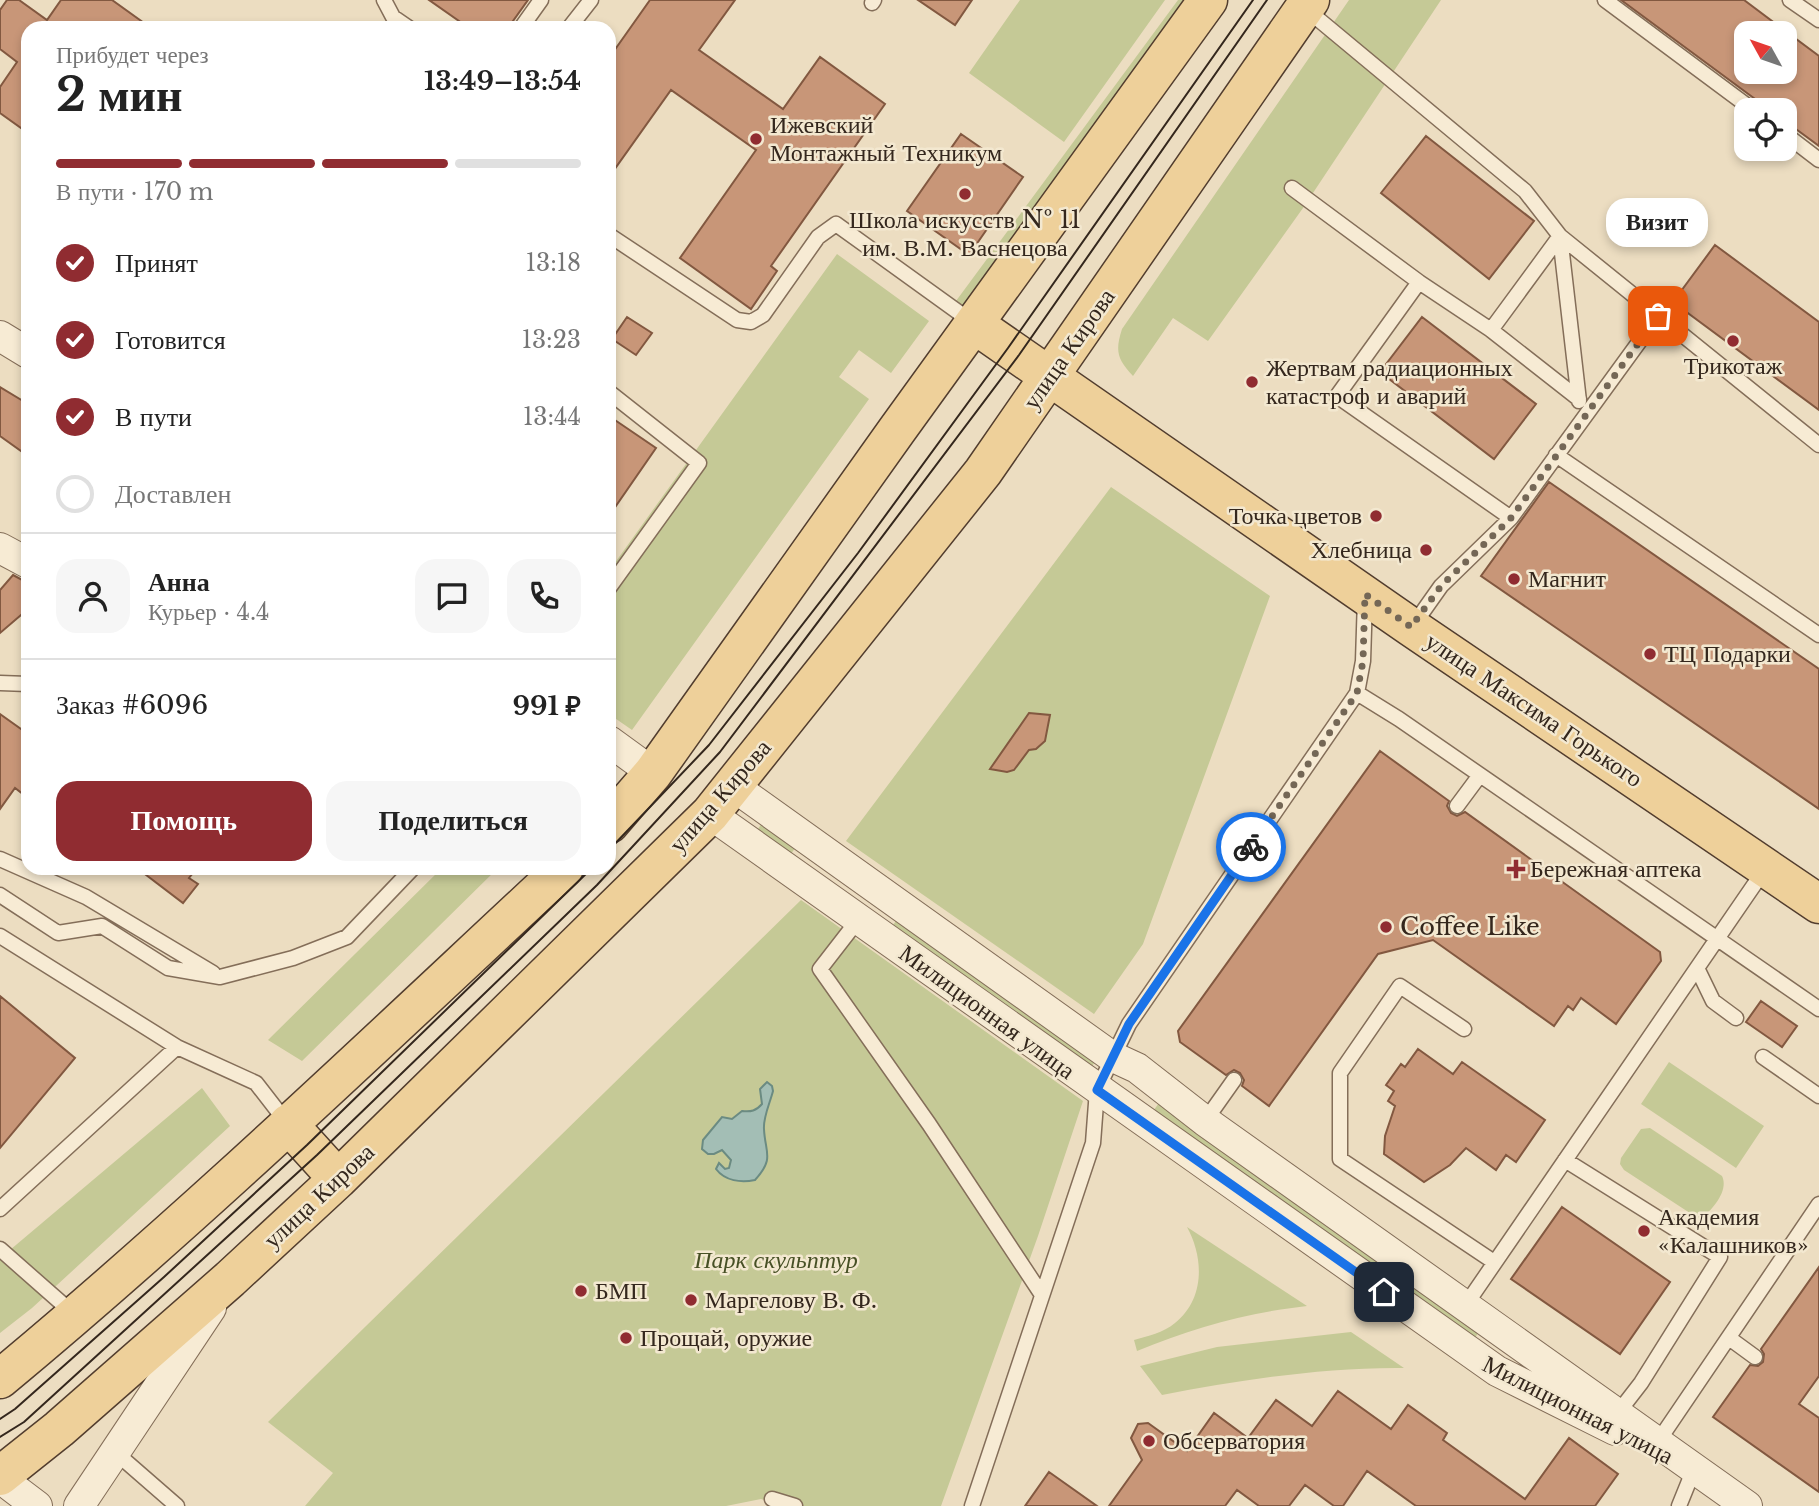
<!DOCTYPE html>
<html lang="ru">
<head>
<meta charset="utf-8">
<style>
	:root { --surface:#fff; --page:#f6f6f6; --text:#222; --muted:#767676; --line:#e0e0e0; --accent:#902c31 }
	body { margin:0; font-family:"Libre Baskerville",serif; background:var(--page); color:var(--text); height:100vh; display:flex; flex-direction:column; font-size:26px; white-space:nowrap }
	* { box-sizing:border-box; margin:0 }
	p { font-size:23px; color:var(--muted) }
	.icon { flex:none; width:38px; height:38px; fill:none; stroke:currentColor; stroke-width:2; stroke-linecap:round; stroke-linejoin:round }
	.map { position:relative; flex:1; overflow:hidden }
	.drawer { position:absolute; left:21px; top:21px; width:595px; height:854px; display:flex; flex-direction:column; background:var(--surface); border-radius:21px; box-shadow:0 4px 10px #0003 }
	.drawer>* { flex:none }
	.needle { width:46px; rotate:310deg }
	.controls { position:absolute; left:1734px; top:21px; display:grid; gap:14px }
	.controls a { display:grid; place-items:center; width:63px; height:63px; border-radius:14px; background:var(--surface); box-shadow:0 4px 10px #0003; font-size:35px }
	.pin { position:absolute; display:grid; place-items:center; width:60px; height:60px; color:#fff; margin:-30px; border-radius:14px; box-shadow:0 4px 10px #0006 }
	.courier { position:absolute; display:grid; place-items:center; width:70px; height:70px; margin:-35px; border:5px solid #1a73e8; border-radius:50%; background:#fff; color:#222; box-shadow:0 2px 9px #0007 }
	.bubble { position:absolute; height:49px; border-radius:21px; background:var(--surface); box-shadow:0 4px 10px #0003; font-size:23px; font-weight:700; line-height:49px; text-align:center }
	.summary em { font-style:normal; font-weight:700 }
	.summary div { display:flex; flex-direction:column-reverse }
	.summary { display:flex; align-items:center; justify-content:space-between; height:119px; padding:0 35px }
	h1 { font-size:46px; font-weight:700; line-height:52px }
	.bar { display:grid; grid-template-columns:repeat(4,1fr); gap:10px 7px; align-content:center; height:84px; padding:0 35px }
	.bar i { height:9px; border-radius:5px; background:var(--line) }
	.bar .active { background:var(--accent) }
	.bar p { grid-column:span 4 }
	.line { display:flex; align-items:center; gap:18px; padding:0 35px; border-top:2px solid var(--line) }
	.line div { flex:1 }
	.round { display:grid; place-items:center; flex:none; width:74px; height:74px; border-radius:21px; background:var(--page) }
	ol { padding:0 35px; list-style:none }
	li { display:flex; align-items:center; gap:21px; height:77px }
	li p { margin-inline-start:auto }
	li .icon { padding:7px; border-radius:50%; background:var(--accent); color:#fff; stroke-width:4 }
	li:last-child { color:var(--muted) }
	li i { width:38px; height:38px; border:4px solid var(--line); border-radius:50% }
	.action { display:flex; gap:14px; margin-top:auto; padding:14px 35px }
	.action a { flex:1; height:80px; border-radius:21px; background:var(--accent); color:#fff; font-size:28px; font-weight:700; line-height:80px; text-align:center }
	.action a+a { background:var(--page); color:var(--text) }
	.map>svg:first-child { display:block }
	.green { fill:#c5c996 }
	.water { fill:#a3beb5; stroke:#6b8b82; stroke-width:2 }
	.building { fill:#c89678; stroke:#825840; stroke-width:2; fill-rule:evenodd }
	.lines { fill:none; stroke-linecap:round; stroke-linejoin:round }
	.lane-casing { stroke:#846e59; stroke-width:17 }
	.street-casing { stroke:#846e59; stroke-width:32 }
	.primary-casing { stroke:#523d2e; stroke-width:41 }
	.lane { stroke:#f7ebd4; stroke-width:14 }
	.street { stroke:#f7ebd4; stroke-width:30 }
	.primary { stroke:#eed09a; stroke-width:38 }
	.tram { stroke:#34271d; stroke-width:2 }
	.done { stroke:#746756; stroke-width:7; stroke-dasharray:0 12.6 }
	.route { stroke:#1a73e8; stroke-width:9 }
	.poi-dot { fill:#902c31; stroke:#f3e8d0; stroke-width:2.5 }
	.labels { text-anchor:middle; stroke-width:5; stroke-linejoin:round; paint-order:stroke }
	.poi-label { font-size:24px; fill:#34271d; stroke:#f3e8d0; text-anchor:start }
	.street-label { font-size:24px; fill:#34271d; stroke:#f3e8d0 }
	.park-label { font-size:24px; font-style:italic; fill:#475025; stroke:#f3e8d0 }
</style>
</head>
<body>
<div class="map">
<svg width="1819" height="1506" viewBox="0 0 1819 1506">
	<rect width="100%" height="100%" fill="#ecddc1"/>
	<path class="green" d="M1020,0H1165L1064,142L969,73Z
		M1178,0H1199L966,307L956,301Z
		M1349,0H1441L1303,208L1208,341L1173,318L1133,376C1117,359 1115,351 1122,329Z
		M837,254L929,321L891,373L859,350L839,377L869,399L632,730L609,714V571Z
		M1111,487L1270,596L1143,944L1094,1014L846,841Z
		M764,820L798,844L788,858L754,835Z
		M442,868H498L302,1061L268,1040Z
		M801,900L1083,1101L1038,1236L941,1506H784L761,1499L726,1506H305L333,1473L268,1422Z
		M901,914L1100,1055L1087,1073L888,932Z
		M1669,1062L1764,1126L1736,1168L1641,1104Z
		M202,1088L230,1126L32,1308L0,1333V1247L10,1250Z
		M1161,1100L1482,1327L1471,1344L1149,1117Z
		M1650,1128L1722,1176C1729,1190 1713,1210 1701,1218L1696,1217L1624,1170L1620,1164L1621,1158L1641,1129Z
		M1187,1227L1307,1306C1245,1313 1194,1328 1137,1351L1134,1340C1148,1336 1163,1333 1175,1323C1205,1299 1204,1258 1187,1227Z
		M1351,1332L1404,1368C1324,1367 1241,1380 1162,1395L1140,1366L1217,1347Z"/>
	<path class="water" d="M767,1082L772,1086L773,1091C770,1103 763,1117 764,1129C765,1153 775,1158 755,1180C741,1183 725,1181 716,1169L719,1163L725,1169L729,1168L731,1160L722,1150L714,1154H708L702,1149L703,1140L722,1117L732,1119L742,1111C751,1112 756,1111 762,1104L760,1089Z"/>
	<path class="building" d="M7,0H19L47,20L61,0H112L151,28H28V133L0,113V87L17,62L0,49V10Z
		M429,0H528L508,28H469Z
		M650,0H735L699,50L783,109L820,57L885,104L771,266L777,271L751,309L680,258L756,150L671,90L609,177V58Z
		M918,0H972L955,25Z
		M1621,0H1744L1819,56V146L1785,121V110H1770ZM1746,33H1785V72H1746Z
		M961,134L1023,177L969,255L907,211Z
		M1426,136L1534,221L1489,279L1381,193Z
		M1715,245L1819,322V410L1673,302Z
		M627,317L652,333L636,355L612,339Z
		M1422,317L1536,404L1494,459L1380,372Z
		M0,387L28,404V456L0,436Z
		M609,416L656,448L609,516Z
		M1549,482L1819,669V809L1481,576Z
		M13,575L28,583V609L0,633V590Z
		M1029,713L1050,715L1045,741L1036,749L1029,750L1014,770L1007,772L990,769Z
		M0,714L28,734V798L15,788L0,809Z
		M1380,751L1449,801L1447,806L1451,813L1457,816L1465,812L1660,952L1661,961L1616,1024L1581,998L1573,1010L1568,1006L1554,1026L1433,940L1378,954L1269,1106L1242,1086L1244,1080L1240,1073L1234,1070L1226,1075L1180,1042L1178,1031Z
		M137,868H197L189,878L198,884L183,903Z
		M0,996L75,1058L0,1148Z
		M1761,1001L1797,1026L1782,1047L1746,1022Z
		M1418,1049L1453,1074L1462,1062L1545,1120L1516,1162L1506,1155L1496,1170L1466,1148L1450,1165L1424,1182L1384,1154L1385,1136L1395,1106L1388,1101L1394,1091L1386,1085L1401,1064L1405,1067Z
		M1562,1207L1670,1282L1620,1354L1511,1279Z
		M1819,1267V1376L1799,1404L1819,1418V1492L1713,1417L1750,1365L1758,1366L1763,1362L1764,1354L1761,1349Z
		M1338,1391L1391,1429L1408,1405L1447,1433L1443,1440L1525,1499L1569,1438L1618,1474L1595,1506H1416L1367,1471L1343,1506H1334L1305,1485L1289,1506H1259L1237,1490L1225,1506H1109L1142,1460L1131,1438L1138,1424L1148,1423L1187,1451L1214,1413L1248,1438L1276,1400L1312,1426Z
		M1049,1472L1097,1506H1025Z"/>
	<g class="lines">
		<defs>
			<path id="lane" d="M384,0L393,17L409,28
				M1605,0L1753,110
				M1790,0L1819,20
				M872,3L874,0
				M1306,9L1525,191L1560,236L1819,445
				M521,28L541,0
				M569,28L591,0
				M1785,134L1819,160
				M1292,188L1419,282
				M609,235L737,320L751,322L763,315L818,237L836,224L972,322
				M1560,236L1579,401
				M1491,330L1560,236
				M609,392L699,463L609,588
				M1556,455L1819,635
				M1511,518L1337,396L1419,282L1491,330L1579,399
				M1412,627L1441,586L1511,518L1658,316
				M0,683L28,684
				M1357,693L1399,719L1819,1009
				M1457,806L1480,775
				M0,859L86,897L213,973
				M0,895L58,933L102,926L168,968L220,977L293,958L347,937L413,868
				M858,920L820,969L929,1124L1042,1295
				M0,936L177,1047L256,1083L287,1123
				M1697,968L1713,1001L1736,1018
				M1464,1029L1400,986L1340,1073V1159L1494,1262
				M1763,1057L1819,1096
				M1205,1121L1234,1080
				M1565,1160L1720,1257L1641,1383L1617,1414
				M0,1209L177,1047
				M0,1249L75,1315
				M1465,1306L1765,869
				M1729,1338L1755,1357
				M1657,1443L1819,1204
				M115,1452L177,1506
				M772,1499L795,1506
				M972,1506L1093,1143L1097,1090L1129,1024L1357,693L1363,661L1365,598
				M1679,1506L1694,1469"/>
			<path id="street" d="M0,336L28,353
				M0,548L28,563
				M609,741L653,773
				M733,786L1111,1056L1137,1068L1205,1121L1747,1506
				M710,814L1497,1371L1615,1430
				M0,1478L37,1506
				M79,1506L211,1308"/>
			<path id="primary" d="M974,324L1411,627L1819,904
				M609,824L653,773L897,430L1208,0
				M288,1124L338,1179
				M0,1379C195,1217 378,1041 564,868
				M0,1476L59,1429L230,1279L338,1179L710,814L983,472L1310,0"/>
		</defs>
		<use href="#lane" class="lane-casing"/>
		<use href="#street" class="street-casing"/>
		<use href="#primary" class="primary-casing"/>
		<use href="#lane" class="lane"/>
		<use href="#street" class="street"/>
		<use href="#primary" class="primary"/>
		<path class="tram" d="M609,850L709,745L858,553L1008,348L1253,0
			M0,1419L15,1409L164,1277L307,1145L592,868
			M0,1437L24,1422L317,1155L597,885L720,752L1019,355L1267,0"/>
	</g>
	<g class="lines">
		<path class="done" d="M1251,847L1357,693L1363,661L1365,594L1411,627L1441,586L1511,518L1658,316"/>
		<path class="route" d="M1251,847L1129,1024L1097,1090L1384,1292"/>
	</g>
	<g class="poi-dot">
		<circle cx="756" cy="139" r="7"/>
		<circle cx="965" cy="194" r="7"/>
		<circle cx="1733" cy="341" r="7"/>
		<circle cx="1252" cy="382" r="7"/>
		<circle cx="1376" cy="516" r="7"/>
		<circle cx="1426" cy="550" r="7"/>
		<circle cx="1514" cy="579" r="7"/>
		<circle cx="1650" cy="654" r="7"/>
		<path d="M1512.5 858.5h7v7h7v7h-7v7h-7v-7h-7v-7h7z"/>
		<circle cx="1386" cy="927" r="7"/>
		<circle cx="1644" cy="1231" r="7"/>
		<circle cx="581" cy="1291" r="7"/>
		<circle cx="691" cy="1300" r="7"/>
		<circle cx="626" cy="1338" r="7"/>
		<circle cx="1149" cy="1441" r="7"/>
	</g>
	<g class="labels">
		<g class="poi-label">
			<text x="770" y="133">Ижевский<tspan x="770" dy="28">Монтажный Техникум</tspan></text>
			<text x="965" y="228" text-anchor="middle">Школа искусств № 11<tspan x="965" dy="28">им. В.М. Васнецова</tspan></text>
			<text x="1733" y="374" text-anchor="middle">Трикотаж</text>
			<text x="1266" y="376">Жертвам радиационных<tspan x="1266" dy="28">катастроф и аварий</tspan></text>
			<text x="1362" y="524" text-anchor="end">Точка цветов</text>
			<text x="1412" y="558" text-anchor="end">Хлебница</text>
			<text x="1528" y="587">Магнит</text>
			<text x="1664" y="662">ТЦ Подарки</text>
			<text x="1530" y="877">Бережная аптека</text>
			<text x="1400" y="935">Coffee Like</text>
			<text x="1658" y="1225">Академия<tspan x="1658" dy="28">«Калашников»</tspan></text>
			<text x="595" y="1299">БМП</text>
			<text x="705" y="1308">Маргелову В. Ф.</text>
			<text x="640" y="1346">Прощай, оружие</text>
			<text x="1163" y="1449">Обсерватория</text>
		</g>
		<g class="street-label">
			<text transform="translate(1069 349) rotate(-55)" y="8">улица Кирова</text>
			<text transform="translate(1534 710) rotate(34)" y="8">улица Максима Горького</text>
			<text transform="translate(720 796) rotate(-49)" y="8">улица Кирова</text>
			<text transform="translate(987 1012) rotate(36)" y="8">Милиционная улица</text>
			<text transform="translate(319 1196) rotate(-43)" y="8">улица Кирова</text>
			<text transform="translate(1578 1410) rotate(27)" y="8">Милиционная улица</text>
		</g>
		<g class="park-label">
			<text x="776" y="1268">Парк скульптур</text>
		</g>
	</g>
</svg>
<div class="controls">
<a><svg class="needle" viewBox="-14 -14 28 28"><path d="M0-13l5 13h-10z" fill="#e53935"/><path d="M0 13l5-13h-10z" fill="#767676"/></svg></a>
<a><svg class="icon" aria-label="locate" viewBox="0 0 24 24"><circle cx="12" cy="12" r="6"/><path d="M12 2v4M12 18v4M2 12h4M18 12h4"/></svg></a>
</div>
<div class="pin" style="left:1658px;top:316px;background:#ea580c"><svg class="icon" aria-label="bag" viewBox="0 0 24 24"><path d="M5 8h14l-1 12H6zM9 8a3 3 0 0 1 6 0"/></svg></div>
<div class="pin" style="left:1384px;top:1292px;background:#1f2937"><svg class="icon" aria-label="home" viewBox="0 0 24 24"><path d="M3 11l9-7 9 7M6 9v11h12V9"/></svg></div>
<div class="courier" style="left:1251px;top:847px"><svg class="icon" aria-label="bike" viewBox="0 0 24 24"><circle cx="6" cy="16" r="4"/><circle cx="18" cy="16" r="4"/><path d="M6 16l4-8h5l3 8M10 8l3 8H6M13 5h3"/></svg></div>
<div class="bubble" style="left:1606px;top:198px;width:102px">Визит</div>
<section class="drawer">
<div class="summary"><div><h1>2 мин</h1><p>Прибудет через</p></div><em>13:49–13:54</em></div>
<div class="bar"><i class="active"></i><i class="active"></i><i class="active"></i><i></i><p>В пути · 170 m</p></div>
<ol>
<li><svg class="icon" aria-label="check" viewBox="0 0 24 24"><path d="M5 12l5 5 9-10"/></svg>Принят<p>13:18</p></li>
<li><svg class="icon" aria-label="check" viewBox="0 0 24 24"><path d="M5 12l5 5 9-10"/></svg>Готовится<p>13:23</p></li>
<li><svg class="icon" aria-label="check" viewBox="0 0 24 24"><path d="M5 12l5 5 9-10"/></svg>В пути<p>13:44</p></li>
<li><i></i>Доставлен</li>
</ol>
<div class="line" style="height:126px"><a class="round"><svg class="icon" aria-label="person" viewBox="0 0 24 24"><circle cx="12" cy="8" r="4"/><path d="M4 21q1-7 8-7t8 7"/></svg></a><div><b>Анна</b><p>Курьер · 4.4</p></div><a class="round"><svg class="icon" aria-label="chat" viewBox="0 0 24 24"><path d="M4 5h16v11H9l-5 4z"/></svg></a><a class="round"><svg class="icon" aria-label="phone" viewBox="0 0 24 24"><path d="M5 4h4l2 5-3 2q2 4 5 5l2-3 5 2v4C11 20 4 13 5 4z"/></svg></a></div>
<div class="line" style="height:91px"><div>Заказ #6096</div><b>991 ₽</b></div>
<div class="action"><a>Помощь</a><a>Поделиться</a></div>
</section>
</div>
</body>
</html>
